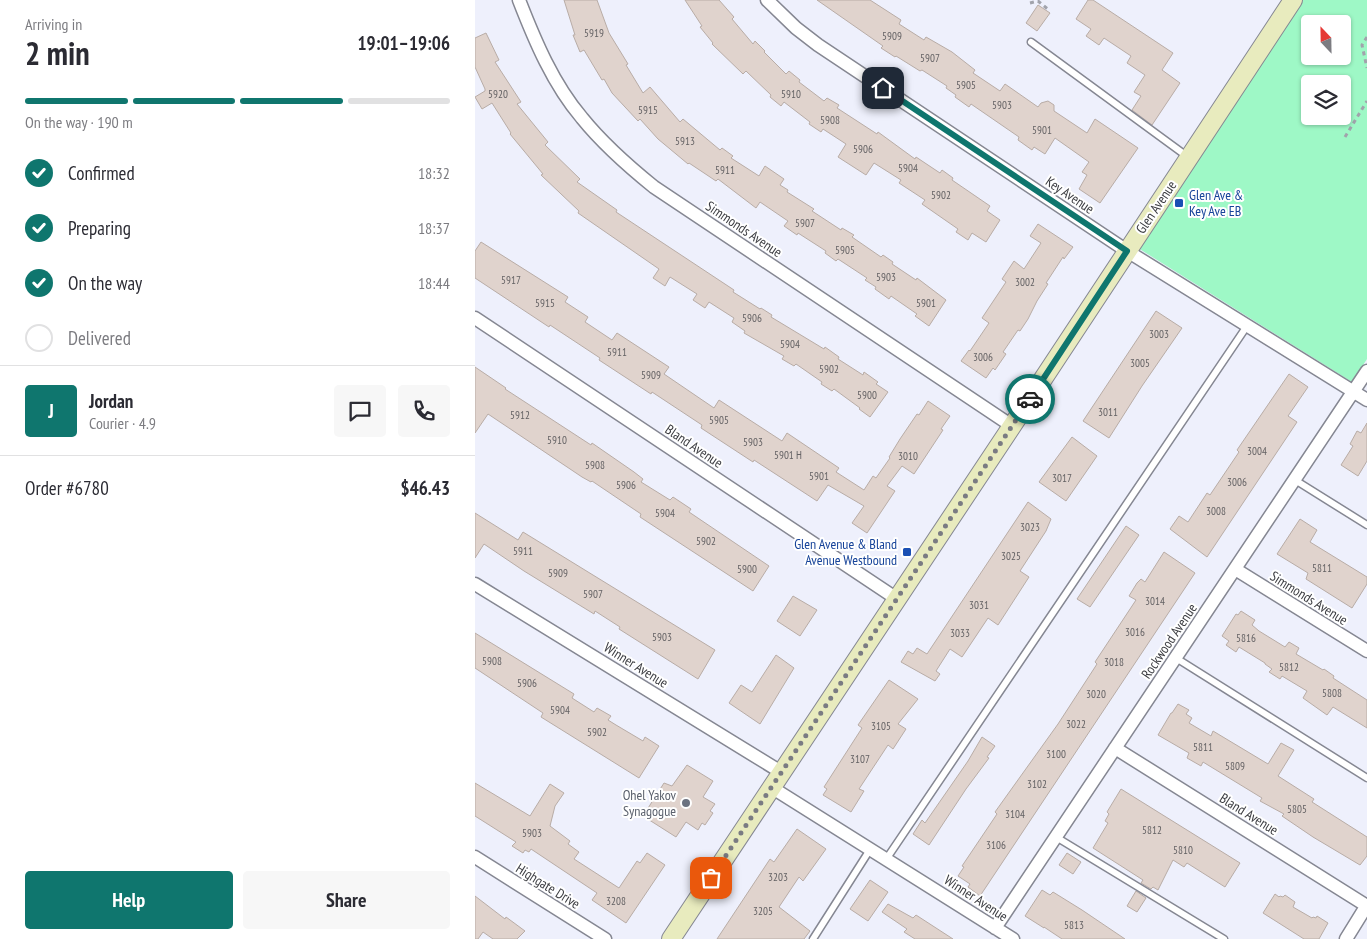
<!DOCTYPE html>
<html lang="en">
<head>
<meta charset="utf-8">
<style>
	:root { --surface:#fff; --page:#f7f7f7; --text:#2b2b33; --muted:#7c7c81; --line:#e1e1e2; --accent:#0f766e }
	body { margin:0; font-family:"PT Sans Narrow",sans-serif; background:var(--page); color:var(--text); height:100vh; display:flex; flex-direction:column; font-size:19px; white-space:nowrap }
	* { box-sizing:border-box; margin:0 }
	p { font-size:16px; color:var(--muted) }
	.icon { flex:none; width:28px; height:28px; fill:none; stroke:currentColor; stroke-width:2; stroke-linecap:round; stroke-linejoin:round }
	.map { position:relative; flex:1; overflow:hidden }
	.sheet { display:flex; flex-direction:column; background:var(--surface); width:475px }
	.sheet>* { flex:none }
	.needle { width:32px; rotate:338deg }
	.fabs { position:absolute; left:826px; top:15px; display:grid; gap:10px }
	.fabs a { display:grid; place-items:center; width:50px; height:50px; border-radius:5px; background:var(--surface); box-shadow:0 1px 4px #0004; font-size:25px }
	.pin { position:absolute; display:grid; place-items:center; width:42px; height:42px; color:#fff; margin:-21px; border-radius:10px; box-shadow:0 2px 8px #0006 }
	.courier { position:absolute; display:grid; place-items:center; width:50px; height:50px; margin:-25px; border:4px solid #0f766e; border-radius:50%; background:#fff; color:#222; box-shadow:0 1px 6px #0007 }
	.headline em { font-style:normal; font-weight:600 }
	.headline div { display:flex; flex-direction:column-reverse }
	.headline { display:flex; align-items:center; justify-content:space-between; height:85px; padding:0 25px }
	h1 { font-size:32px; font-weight:600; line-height:38px }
	.bar { display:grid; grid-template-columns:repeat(4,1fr); gap:8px 5px; align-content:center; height:60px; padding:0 25px }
	.bar i { height:6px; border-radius:4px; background:var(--line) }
	.bar .on { background:var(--accent) }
	.bar p { grid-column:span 4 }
	.line { display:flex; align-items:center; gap:12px; padding:0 25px; border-top:1px solid var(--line) }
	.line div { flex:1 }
	.round { display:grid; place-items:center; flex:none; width:52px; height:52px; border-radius:5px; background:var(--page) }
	ol { padding:0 25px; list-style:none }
	li { display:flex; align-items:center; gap:15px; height:55px }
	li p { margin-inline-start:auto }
	li .icon { padding:5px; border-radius:50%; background:var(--accent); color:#fff; stroke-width:4 }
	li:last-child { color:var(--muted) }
	li i { width:28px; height:28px; border:2px solid var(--line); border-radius:50% }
	.cta { display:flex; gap:10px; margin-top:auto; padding:10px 25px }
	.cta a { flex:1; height:58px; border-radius:5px; background:var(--accent); color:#fff; font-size:20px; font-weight:600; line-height:58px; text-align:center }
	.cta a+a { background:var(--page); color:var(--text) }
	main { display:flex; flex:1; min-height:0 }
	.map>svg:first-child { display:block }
	.green { fill:#9ef8c6; fill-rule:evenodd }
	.building { fill:#e0d3cd; stroke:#b8aca6 }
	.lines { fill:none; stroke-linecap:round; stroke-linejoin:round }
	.lane-casing { stroke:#858792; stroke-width:9 }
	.street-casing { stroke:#858792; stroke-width:15 }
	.secondary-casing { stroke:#858792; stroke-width:20 }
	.path { stroke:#a1a3ac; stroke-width:3; stroke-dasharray:4 4; stroke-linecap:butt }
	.lane { stroke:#fff; stroke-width:6 }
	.street { stroke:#fff; stroke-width:12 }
	.secondary { stroke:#e8ebbe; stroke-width:18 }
	.done { stroke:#7a7b82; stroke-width:5; stroke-dasharray:0 9 }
	.route { stroke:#0f766e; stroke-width:6 }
	.transit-dot { fill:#1a4fb4; stroke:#fff; stroke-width:2 }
	.worship-dot { fill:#6b7280; stroke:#fff; stroke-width:2 }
	.labels { text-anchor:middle; stroke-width:4; stroke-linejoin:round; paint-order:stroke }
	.number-label { font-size:11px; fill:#646264 }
	.street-label { font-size:14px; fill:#3b3c41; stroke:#fff }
	.transit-label { font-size:14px; fill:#164399; stroke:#fff; text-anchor:start }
	.worship-label { font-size:14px; fill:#5b616d; stroke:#fff; text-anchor:end }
</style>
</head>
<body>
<main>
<section class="sheet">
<div class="headline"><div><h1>2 min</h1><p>Arriving in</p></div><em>19:01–19:06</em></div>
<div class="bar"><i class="on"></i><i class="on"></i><i class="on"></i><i></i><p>On the way · 190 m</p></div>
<ol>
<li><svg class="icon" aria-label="check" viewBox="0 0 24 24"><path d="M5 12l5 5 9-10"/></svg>Confirmed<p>18:32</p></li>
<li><svg class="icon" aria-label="check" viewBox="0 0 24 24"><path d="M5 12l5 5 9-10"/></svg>Preparing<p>18:37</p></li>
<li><svg class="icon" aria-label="check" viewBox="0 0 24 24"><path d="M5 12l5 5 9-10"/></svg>On the way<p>18:44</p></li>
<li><i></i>Delivered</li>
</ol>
<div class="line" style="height:90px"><b class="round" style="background:var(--accent);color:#fff">J</b><div><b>Jordan</b><p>Courier · 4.9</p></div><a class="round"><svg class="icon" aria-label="chat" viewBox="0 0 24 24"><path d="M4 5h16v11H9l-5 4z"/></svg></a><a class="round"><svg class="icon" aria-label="phone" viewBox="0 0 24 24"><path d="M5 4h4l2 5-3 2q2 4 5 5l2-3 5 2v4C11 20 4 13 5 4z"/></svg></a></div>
<div class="line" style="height:65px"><div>Order #6780</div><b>$46.43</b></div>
<div class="cta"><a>Help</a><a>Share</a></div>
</section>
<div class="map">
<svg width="892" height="939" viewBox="0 0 892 939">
	<rect width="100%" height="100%" fill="#eef0fc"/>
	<path class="green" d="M828,0H892V359L877,382L663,248ZM835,24H868V56H835ZM835,84H868V116H835Z"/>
	<path class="building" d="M89,0H122L134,33L153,64L151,65L168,93L175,87L205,122L208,119L245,150L247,148L258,156L256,158L284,176L290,166L309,179L305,185L313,190L312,192L339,209L337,211L366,230L367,228L379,235L377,237L406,257L408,255L418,262L417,264L441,280L442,278L471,300L454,326L440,316L442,314L416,296L414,299L400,289L401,287L390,280L392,278L363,259L361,261L350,253L351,251L323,233L322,235L309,226L313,221L285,202L281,208L243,179L241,181L214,163L213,164L183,139L165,119L163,121L137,93L129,79L127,80L109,50L105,52L98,35H100Z
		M210,0H244L259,17L257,19L278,44L280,41L290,51L289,52L311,74L314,71L325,80L324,82L349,101L352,98L364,105L362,108L402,134L403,132L440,159L441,157L465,173L467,170L478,178L477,180L515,206L512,211L525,220L511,242L497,233L493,240L481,232L483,229L447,204L450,200L424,183L426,180L399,163L391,175L363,157L371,144L348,129L346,132L334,124L335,122L309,102L306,106L295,97L296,95L271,71L268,74L237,44L238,43L225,27L227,26Z
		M342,0H395L426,20L424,24L449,40L451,37L477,52L500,70L498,73L525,91L530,84L563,107L566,103L573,101L579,105V111L612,133L620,119L663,148L625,203L604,189L612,175L607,172L614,162L580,138L570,154L559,147L557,150L543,140L544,137L496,104L494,107L480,97L481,95L471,88L472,86L447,70L445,71L421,56L420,57L406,48L408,46Z
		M613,0H618L698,53L687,70L705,83L677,125L657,110L666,96L659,92L670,75L652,63L656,56L629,38L624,45L611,36L616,29L601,19Z
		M563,5L575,13L562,31L551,23Z
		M11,33L24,60L20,62L46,102L42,104L73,142L70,145L105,179L102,182L142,210L141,212L259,290L258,292L285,309L286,308L297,315L296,317L349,349L350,347L364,357L363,359L388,375L389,372L403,382L401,384L413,392L395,417L384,409L385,408L359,389L357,391L346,384L347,382L321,364L319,366L307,359L309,356L269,333L270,331L257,322L259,318L234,302L230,308L218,300L222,294L195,277L190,286L178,278L184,269L103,213L104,211L66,175L68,174L35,134L36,133L17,103L7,109L0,97L10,91V89L0,67V38Z
		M563,224L598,247L589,259L588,257L571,283L573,284L562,301L553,319L545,331L543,330L528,352L531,354L520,370L518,368L511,378L486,361L494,350L495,351L514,323L507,318L531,282L527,279L539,261L549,269L566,243L555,236Z
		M6,242L93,297L90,302L113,317L110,322L137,340L142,333L194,367L189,374L239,408L244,400L307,441L312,433L364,468L361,472L389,490L398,476L401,478L415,458L414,457L425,439L442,414L444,415L453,401L475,416L466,429L468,430L439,474L427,466L412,486L420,491L392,533L377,523L389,506L353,485L342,501L279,460L278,462L226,428L227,425L177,392L176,394L124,360L125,358L75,325L74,327L0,278V251Z
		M681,311L707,328L667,386L634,438L608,421Z
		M0,367L31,388L30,389L116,445L117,443L159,472L168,479L166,482L195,500L198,497L216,509L214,512L294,566L278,591L165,517L166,514L117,481L116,482L107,477L13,414L0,433Z
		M814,374L833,387L813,416L822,422L732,557L695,529L704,516L713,522L732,493L735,495L764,452L762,450Z
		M892,423V461L883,476L866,465L878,446L875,444L882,431L886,433Z
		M597,437L622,456L591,501L564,482Z
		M553,502L576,519L571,531L545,571L554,577L523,625L513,618L487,657L475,649L461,671L465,674L460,681L426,662L433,651L438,654L442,648L452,654Z
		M0,513L43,540L48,532L240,650L223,679L144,629L145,627L120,611L119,614L49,571L9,544L0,558Z
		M825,519L842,530L835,542L892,577V584L877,608L831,579L833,573L802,554Z
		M651,526L664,535L615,607L602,599Z
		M689,552L720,573L505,896L493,887L495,884L483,876L489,867L487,866L522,814L520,812L583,724L622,664L620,662L661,600L654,596L662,583L666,579L670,582Z
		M318,596L342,610L325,636L302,621Z
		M766,611L780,620L777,625L784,631L810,647L814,642L824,648L821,654L848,670L849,669L859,676L858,678L892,700V728L858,707L852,715L828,698L832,691L807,676L805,679L794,672L797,669L790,664V663L764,647L761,652L751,645L754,641L747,636L761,614L763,615Z
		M0,633L99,694L97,698L119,712L122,708L136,716L133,720L141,725L168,741L170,737L184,746L164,778L66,717L68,713L0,668Z
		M301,655L319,668L285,724L254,703L266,685L277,692Z
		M414,680L443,699L423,724L431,729L418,749L413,745L384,789L389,791L376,812L348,795L352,789L349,787L387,728L383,725Z
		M703,704L714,710L711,714L717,718L714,723L736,736L738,731L793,764L806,743L819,750L803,776L839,799L837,802L892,837V856L885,865L838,837L807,816L809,814L785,801L787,798L728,762L726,766L712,758L714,753L683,735L696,713H697Z
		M507,737L520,746L512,757L514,758L491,789L454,845L438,834L447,820L450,823L493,761Z
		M212,765L238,781L228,797L240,804L235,811L238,813L230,825L227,823L223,830L211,822L201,837L168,816L189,783L197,786Z
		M0,783L55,816L75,784L89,793L80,806L75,826L95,841L93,844L104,852L99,859L144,888L162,861L165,863L172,853L190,865L151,923L117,900L122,893L56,849L54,852L50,850L48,853L37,846L41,842L0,816Z
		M646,789L765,863L750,887L712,863L709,867L698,860L683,890L678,887L676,889L666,883L668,880L618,848L633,823L630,821L634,814L632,812Z
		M322,829L351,849L328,881L324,877L304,907L335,931L329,939H242L295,859L299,862Z
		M592,853L606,862L598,874L584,865Z
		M395,880L413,892L393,921L375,909Z
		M567,890L575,895L578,892L607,910L650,939H587L569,927V928L550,916Z
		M661,891L671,898L662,912L652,906Z
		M800,894L804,897L805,896L808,897L810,895L820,902L818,907L837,918L838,917L841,918L842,916L853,923L844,939H829L788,913Z
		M0,896L30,919L31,917L50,931L42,939H18L8,932L3,939H0Z
		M413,904L438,918L441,915L478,939H440L429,932L432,929L407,912Z"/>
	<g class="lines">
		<defs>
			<path id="lane" d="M556,42L713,157
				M820,480L892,525
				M701,658L892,778
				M581,837L749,939
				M412,858L772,326
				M338,939L396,848"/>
			<path id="street" d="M44,0C60,41 78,84 107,118C128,144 153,166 179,187L537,426
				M292,0L321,28L343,45L652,251L892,400
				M0,318L422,599
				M760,569L892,651
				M0,584L306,772
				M640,748L892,906
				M296,787L538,939
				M0,857L130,939
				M520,928L892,371
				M871,939L892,905"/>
			<path id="secondary" d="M196,939L537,426L818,0"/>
		</defs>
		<use href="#lane" class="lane-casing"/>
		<use href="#street" class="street-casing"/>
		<use href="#secondary" class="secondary-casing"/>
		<path class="path" d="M555,3L563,1L575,11
			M892,37L887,45L892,68
			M870,137L892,101"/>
		<use href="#lane" class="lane"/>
		<use href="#street" class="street"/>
		<use href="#secondary" class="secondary"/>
	</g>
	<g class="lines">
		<path class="done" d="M236,878L555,399"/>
		<path class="route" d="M408,88L652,251L555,399"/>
	</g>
	<g class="transit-dot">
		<rect x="699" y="198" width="10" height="10" rx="2.5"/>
		<rect x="427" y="547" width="10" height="10" rx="2.5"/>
	</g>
	<circle class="worship-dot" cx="211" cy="803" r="5"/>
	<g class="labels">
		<g class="number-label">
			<text x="119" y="37">5919</text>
			<text x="417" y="40">5909</text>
			<text x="455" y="62">5907</text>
			<text x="491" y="89">5905</text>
			<text x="23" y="98">5920</text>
			<text x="316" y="98">5910</text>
			<text x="527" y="109">5903</text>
			<text x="173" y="114">5915</text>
			<text x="355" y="124">5908</text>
			<text x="567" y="134">5901</text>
			<text x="210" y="145">5913</text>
			<text x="388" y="153">5906</text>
			<text x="433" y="172">5904</text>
			<text x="250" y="174">5911</text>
			<text x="466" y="199">5902</text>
			<text x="330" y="227">5907</text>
			<text x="370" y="254">5905</text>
			<text x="411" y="281">5903</text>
			<text x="36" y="284">5917</text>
			<text x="550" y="286">3002</text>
			<text x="70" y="307">5915</text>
			<text x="451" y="307">5901</text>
			<text x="277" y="322">5906</text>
			<text x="684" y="338">3003</text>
			<text x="315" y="348">5904</text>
			<text x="142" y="356">5911</text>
			<text x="508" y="361">3006</text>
			<text x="665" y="367">3005</text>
			<text x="354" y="373">5902</text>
			<text x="176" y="379">5909</text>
			<text x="392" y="399">5900</text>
			<text x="633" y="416">3011</text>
			<text x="45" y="419">5912</text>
			<text x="244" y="424">5905</text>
			<text x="82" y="444">5910</text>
			<text x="278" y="446">5903</text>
			<text x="782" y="455">3004</text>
			<text x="313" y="459">5901 H</text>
			<text x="433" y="460">3010</text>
			<text x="120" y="469">5908</text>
			<text x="344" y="480">5901</text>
			<text x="587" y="482">3017</text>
			<text x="762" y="486">3006</text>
			<text x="151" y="489">5906</text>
			<text x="741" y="515">3008</text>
			<text x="190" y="517">5904</text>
			<text x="555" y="531">3023</text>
			<text x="231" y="545">5902</text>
			<text x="48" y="555">5911</text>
			<text x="536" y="560">3025</text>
			<text x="847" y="572">5811</text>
			<text x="272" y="573">5900</text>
			<text x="83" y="577">5909</text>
			<text x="118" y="598">5907</text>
			<text x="680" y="605">3014</text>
			<text x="504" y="609">3031</text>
			<text x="660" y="636">3016</text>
			<text x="485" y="637">3033</text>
			<text x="187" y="641">5903</text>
			<text x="771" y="642">5816</text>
			<text x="17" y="665">5908</text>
			<text x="639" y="666">3018</text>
			<text x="814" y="671">5812</text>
			<text x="52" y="687">5906</text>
			<text x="857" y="697">5808</text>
			<text x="621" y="698">3020</text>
			<text x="85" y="714">5904</text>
			<text x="601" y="728">3022</text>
			<text x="406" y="730">3105</text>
			<text x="122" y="736">5902</text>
			<text x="728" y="751">5811</text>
			<text x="581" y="758">3100</text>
			<text x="385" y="763">3107</text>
			<text x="760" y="770">5809</text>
			<text x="562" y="788">3102</text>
			<text x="822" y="813">5805</text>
			<text x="540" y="818">3104</text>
			<text x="677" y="834">5812</text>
			<text x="57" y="837">5903</text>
			<text x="521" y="849">3106</text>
			<text x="708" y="854">5810</text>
			<text x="303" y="881">3203</text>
			<text x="141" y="905">3208</text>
			<text x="288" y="915">3205</text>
			<text x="599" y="929">5813</text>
		</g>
		<g class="street-label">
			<text transform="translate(595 195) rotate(34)" y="5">Key Avenue</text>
			<text transform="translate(681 207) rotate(-56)" y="5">Glen Avenue</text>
			<text transform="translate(269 229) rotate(34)" y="5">Simmonds Avenue</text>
			<text transform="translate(219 446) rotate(34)" y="5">Bland Avenue</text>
			<text transform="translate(834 598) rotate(32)" y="5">Simmonds Avenue</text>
			<text transform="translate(694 641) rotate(-56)" y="5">Rockwood Avenue</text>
			<text transform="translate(161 665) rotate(32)" y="5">Winner Avenue</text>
			<text transform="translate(774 814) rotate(32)" y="5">Bland Avenue</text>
			<text transform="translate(73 886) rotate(32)" y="5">Highgate Drive</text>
			<text transform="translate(501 898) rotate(33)" y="5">Winner Avenue</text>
		</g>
		<g class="transit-label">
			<text x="714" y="200">Glen Ave &amp;<tspan x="714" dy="16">Key Ave EB</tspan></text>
			<text x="422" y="549" text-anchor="end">Glen Avenue &amp; Bland<tspan x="422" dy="16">Avenue Westbound</tspan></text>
		</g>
		<g class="worship-label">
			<text x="201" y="800">Ohel Yakov<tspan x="201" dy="16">Synagogue</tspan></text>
		</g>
	</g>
</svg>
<div class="fabs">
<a><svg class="needle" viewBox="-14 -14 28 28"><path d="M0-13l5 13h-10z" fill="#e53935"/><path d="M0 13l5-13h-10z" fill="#7c7c81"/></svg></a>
<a><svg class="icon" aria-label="layers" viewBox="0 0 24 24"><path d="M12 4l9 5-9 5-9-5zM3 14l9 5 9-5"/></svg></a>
</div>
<div class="pin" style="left:236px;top:878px;background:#ea580c"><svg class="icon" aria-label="bag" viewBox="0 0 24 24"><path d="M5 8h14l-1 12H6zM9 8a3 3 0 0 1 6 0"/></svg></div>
<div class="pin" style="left:408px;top:88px;background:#1f2937"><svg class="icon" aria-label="home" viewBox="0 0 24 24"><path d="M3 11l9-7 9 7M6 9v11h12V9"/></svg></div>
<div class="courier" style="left:555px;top:399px"><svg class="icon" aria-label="car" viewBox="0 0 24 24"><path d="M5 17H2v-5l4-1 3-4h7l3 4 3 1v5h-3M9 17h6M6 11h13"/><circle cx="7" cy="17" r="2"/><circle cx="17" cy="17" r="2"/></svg></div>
</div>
</main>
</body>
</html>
